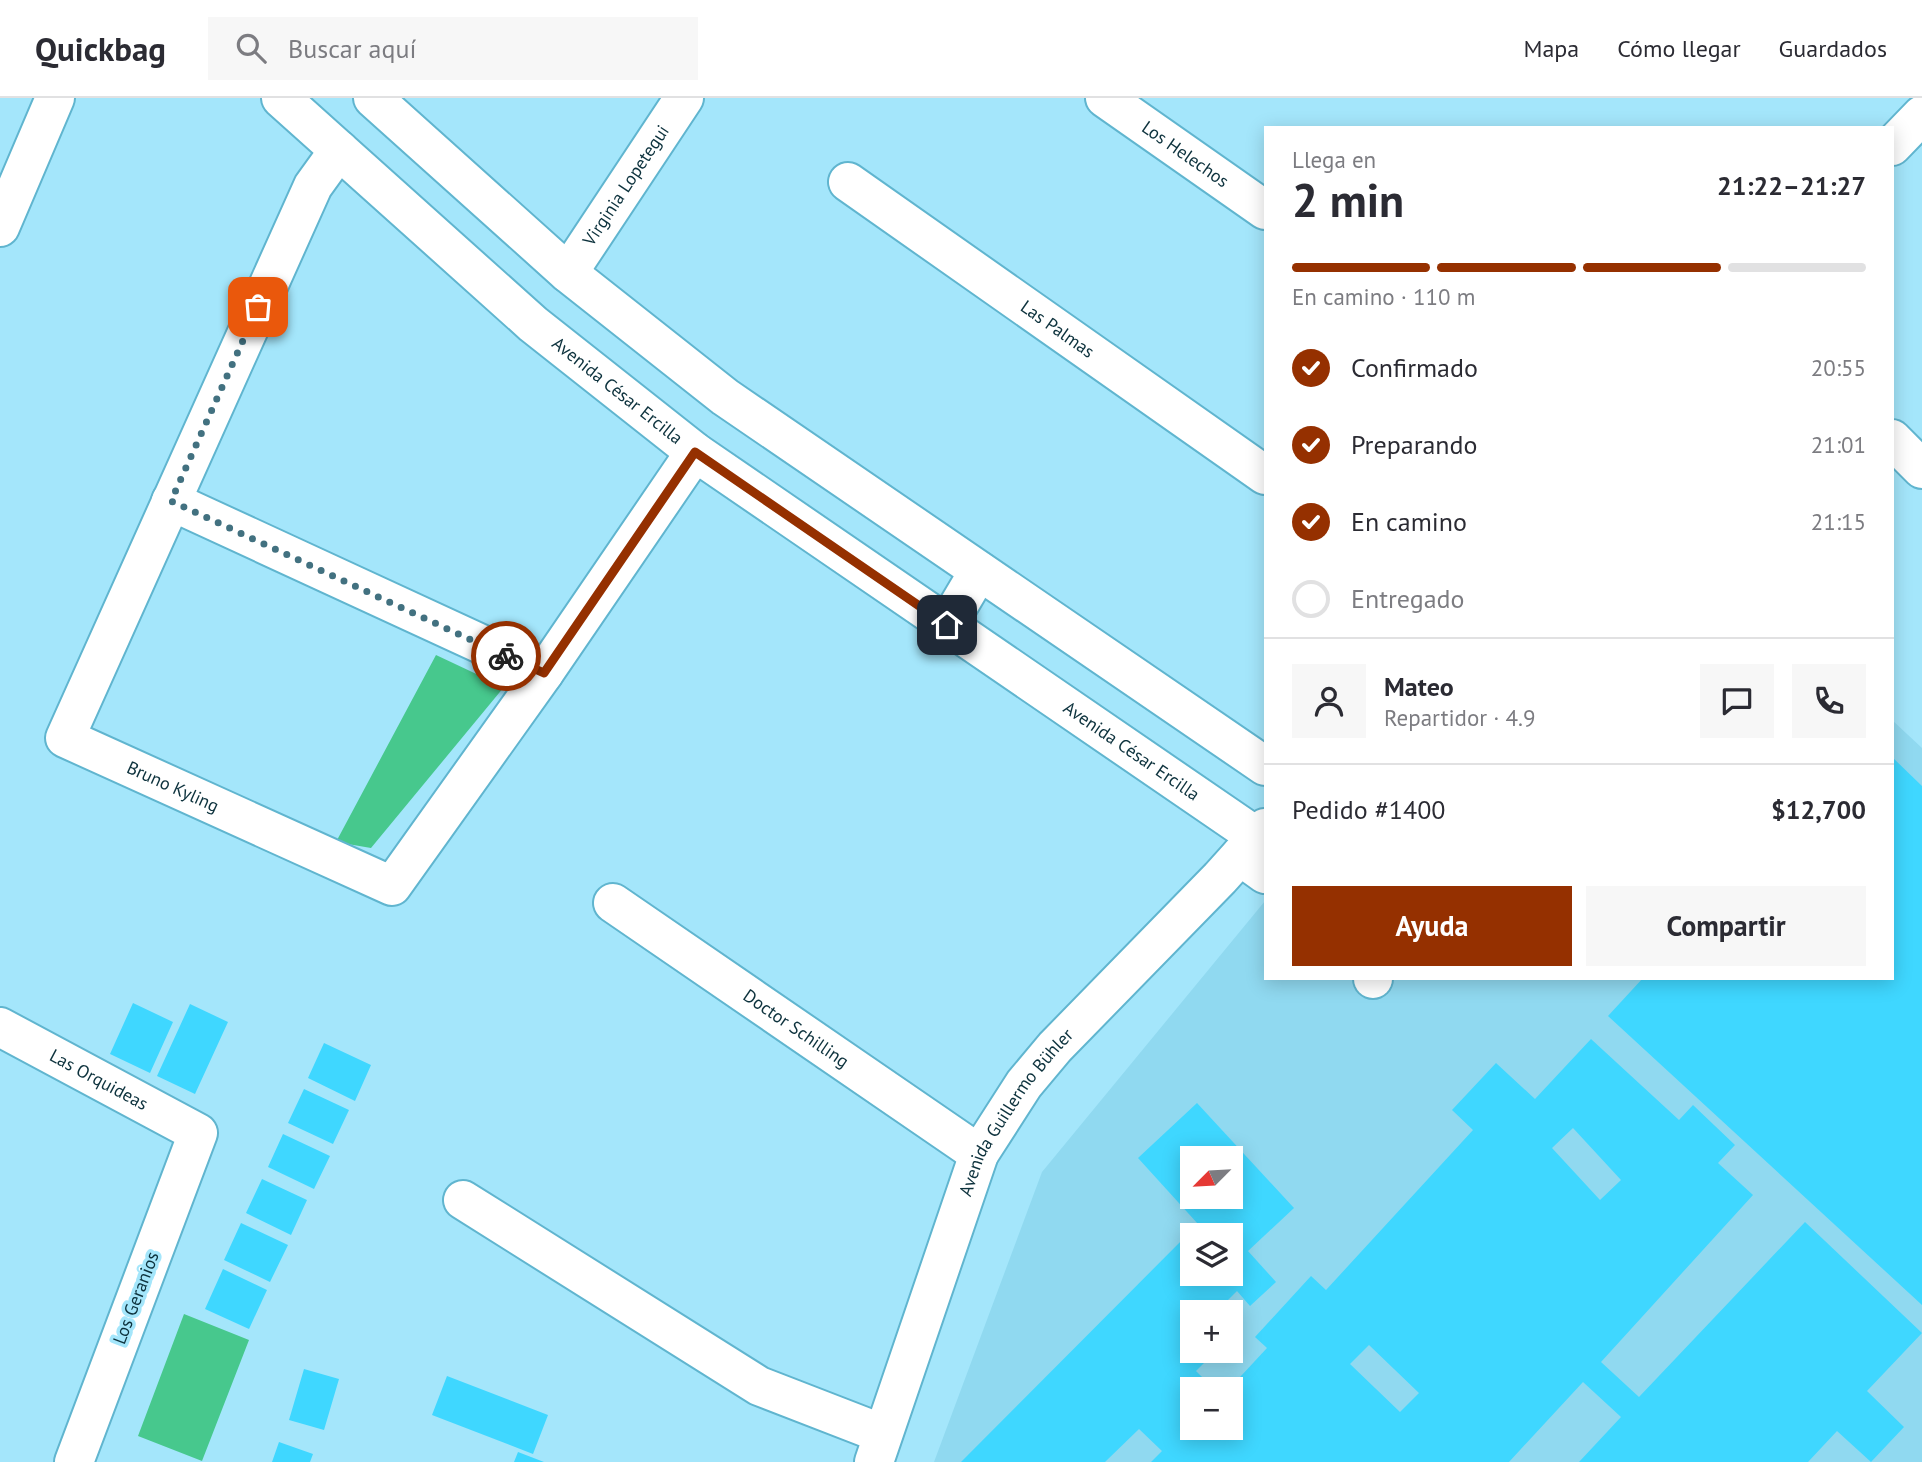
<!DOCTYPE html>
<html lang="es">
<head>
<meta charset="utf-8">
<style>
	:root { --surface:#fff; --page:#f7f7f7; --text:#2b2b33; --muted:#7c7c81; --line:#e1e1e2; --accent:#953000 }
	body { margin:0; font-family:"PT Sans",sans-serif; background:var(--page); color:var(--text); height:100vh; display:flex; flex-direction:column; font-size:26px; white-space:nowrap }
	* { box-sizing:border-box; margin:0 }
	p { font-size:23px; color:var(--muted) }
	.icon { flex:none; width:38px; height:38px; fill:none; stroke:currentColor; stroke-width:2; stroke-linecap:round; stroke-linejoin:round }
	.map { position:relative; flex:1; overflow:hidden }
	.side { position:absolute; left:1264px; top:28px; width:630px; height:854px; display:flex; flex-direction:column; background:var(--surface); border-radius:0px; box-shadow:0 4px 18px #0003 }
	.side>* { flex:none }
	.needle { width:46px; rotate:246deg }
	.buttons { position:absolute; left:1180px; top:1048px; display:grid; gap:14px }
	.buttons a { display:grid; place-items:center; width:63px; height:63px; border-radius:0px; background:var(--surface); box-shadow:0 4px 18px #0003; font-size:35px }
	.pin { position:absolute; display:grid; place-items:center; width:60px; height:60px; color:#fff; margin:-30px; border-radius:14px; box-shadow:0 4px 10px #0006 }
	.courier { position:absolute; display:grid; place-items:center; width:70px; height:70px; margin:-35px; border:5px solid #953000; border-radius:50%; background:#fff; color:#222; box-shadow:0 2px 9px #0007 }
	.head em { font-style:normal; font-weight:800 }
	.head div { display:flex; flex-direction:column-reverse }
	.head { display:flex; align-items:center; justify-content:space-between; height:119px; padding:0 28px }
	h1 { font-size:46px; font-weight:800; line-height:52px }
	.bar { display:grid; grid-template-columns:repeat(4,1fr); gap:10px 7px; align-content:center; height:84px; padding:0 28px }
	.bar i { height:9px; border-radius:5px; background:var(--line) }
	.bar .current { background:var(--accent) }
	.bar p { grid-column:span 4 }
	.line { display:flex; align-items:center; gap:18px; padding:0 28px; border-top:2px solid var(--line) }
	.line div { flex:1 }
	.round { display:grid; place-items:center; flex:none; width:74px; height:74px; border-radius:0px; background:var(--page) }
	ol { padding:0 28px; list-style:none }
	li { display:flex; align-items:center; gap:21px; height:77px }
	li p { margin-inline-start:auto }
	li .icon { padding:7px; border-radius:50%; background:var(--accent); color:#fff; stroke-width:4 }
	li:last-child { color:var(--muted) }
	li i { width:38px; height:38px; border:4px solid var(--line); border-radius:50% }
	.primary-button { display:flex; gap:14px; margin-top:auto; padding:14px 28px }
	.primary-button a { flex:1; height:80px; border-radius:0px; background:var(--accent); color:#fff; font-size:28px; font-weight:800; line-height:80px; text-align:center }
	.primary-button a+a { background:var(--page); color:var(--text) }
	header { display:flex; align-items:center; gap:42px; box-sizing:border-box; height:98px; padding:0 35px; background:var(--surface); border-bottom:2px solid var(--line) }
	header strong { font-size:33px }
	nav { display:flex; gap:38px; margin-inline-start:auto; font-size:24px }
	.search { width:490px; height:63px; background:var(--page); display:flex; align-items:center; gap:18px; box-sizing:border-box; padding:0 24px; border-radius:0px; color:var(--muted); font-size:26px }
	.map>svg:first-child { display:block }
	.built { fill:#90d9f0; fill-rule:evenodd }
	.green { fill:#47c88d }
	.building { fill:#3fd7ff; fill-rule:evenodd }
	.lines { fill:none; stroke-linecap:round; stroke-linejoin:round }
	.minor-casing { stroke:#60b5cf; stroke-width:42 }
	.major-casing { stroke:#60b5cf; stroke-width:42 }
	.minor { stroke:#fff; stroke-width:38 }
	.major { stroke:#fff; stroke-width:38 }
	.done { stroke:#427180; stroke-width:7; stroke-dasharray:0 12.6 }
	.route { stroke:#953000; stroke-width:9 }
	.labels { text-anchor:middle; stroke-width:7; stroke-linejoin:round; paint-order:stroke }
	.street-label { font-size:18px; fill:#0d323d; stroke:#a4e6fb }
</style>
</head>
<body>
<header>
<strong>Quickbag</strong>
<div class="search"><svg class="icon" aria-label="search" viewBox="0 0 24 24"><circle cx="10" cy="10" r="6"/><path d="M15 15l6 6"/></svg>Buscar aquí</div>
<nav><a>Mapa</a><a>Cómo llegar</a><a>Guardados</a></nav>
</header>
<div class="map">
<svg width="1922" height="1364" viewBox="0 0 1922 1364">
	<rect width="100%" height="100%" fill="#a4e6fb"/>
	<path class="built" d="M1892,622L1922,650V1364H934L1042,1074L1265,803V880H1892ZM1192,1060H1230V1099H1192ZM1192,1138H1230V1176H1192ZM1192,1214H1230V1253H1192ZM1192,1292H1230V1330H1192Z"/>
	<path class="green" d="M436,557L504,589L371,750L336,744Z
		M184,1216L249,1242L202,1363L138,1338Z"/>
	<path class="building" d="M1892,659L1922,688V1207L1608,918L1643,880H1892Z
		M133,905L173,924L150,975L110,956Z
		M190,906L228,924L195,996L157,978Z
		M1591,941L1679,1022L1693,1007L1735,1047L1718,1065L1753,1097L1601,1264L1639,1299L1805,1124L1922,1235L1867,1293L1904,1329L1871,1364L1837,1333L1808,1364H1579L1621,1319L1583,1284L1509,1364H1151L1162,1353L1139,1331L1105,1364H961L1198,1126L1138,1060L1197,1005L1294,1110L1248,1153L1276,1184L1250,1208L1237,1193L1216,1214H1192V1253H1216L1196,1273L1215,1292H1192V1330H1230V1292H1228L1267,1250L1255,1239L1311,1178L1326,1192L1473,1032L1452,1012L1496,965L1535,1001ZM1573,1030L1621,1082L1600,1102L1552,1050ZM1192,1060H1230V1099H1192ZM1192,1138H1230V1176H1192ZM1369,1247L1419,1295L1400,1314L1350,1266Z
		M324,945L371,967L355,1003L308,980Z
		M304,991L349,1012L333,1046L288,1025Z
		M283,1036L330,1058L314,1091L268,1069Z
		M262,1081L307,1102L291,1137L246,1115Z
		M241,1125L288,1147L270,1184L224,1162Z
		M223,1171L267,1192L249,1231L205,1211Z
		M304,1271L339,1281L324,1332L289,1322Z
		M447,1278L548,1317L533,1356L432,1317Z
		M279,1344L313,1356L310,1364H272Z
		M518,1354L544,1364H514Z"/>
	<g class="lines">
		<defs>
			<g id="minor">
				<path id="s1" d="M1105,0L1265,112"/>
				<path id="s2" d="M339,52L313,88L65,640L392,788L544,575L695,354"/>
				<path id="s3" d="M848,84L1265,377"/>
				<path d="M0,129L55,0"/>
				<path id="s4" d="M568,175L684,0"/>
				<path d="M1892,341L1922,371"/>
				<path d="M171,403L544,575"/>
				<path d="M1240,758L1265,776"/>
				<path id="s5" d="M613,805L979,1056"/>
				<path d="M1373,880V881"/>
				<path id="s6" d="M0,929L198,1035L74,1364"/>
				<path d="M463,1102L759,1288L883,1336"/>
			</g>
			<g id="major">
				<path id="s7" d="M281,0L533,226L695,354L1257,739"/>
				<path d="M373,0L568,175L725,299L1265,668"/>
				<path d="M1892,48L1922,17"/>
				<path d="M947,527L979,473"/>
				<path id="s8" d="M874,1364L979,1056L1024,986L1055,949L1220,780L1265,730"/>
			</g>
		</defs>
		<use href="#minor" class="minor-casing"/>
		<use href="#major" class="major-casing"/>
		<use href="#minor" class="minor"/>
		<use href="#major" class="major"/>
	</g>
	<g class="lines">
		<path class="done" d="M258,209L171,403L506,558"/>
		<path class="route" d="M506,558L544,575L695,354L947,527"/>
	</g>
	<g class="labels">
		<g class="street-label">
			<text dy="6" stroke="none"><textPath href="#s1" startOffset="98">Los Helechos</textPath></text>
			<text dy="6" stroke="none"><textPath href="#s4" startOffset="105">Virginia Lopetegui</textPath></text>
			<text dy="6" stroke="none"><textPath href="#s3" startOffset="256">Las Palmas</textPath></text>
			<text dy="6" stroke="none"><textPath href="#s7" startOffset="446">Avenida César Ercilla</textPath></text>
			<text dy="6" stroke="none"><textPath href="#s7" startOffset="1074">Avenida César Ercilla</textPath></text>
			<text dy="6" stroke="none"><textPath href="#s2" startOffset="768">Bruno Kyling</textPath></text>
			<text dy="6" stroke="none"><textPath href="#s5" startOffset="222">Doctor Schilling</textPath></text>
			<text dy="6" stroke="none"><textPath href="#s6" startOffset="112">Las Orquideas</textPath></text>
			<text dy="6" stroke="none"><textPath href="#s8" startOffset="380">Avenida Guillermo Bühler</textPath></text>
			<text transform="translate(136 1200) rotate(-69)" y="6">Los Geranios</text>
		</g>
	</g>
</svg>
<div class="buttons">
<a><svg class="needle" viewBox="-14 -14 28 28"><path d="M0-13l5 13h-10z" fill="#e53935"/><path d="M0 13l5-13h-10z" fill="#7c7c81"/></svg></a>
<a><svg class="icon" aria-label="layers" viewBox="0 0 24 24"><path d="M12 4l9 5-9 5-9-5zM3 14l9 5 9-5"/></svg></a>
<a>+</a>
<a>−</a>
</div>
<div class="pin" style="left:258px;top:209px;background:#ea580c"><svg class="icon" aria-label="bag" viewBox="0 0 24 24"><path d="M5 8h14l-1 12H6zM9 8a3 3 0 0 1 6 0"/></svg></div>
<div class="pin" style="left:947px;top:527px;background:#1f2937"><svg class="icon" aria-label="home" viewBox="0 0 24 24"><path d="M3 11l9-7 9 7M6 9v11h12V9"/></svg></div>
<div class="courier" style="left:506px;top:558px"><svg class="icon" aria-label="bike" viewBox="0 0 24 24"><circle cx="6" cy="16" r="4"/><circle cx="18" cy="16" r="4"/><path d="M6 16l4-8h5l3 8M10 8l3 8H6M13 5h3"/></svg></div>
<section class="side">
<div class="head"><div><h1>2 min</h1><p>Llega en</p></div><em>21:22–21:27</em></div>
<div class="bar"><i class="current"></i><i class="current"></i><i class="current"></i><i></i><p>En camino · 110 m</p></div>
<ol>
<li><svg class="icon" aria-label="check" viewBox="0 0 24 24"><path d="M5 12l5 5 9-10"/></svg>Confirmado<p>20:55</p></li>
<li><svg class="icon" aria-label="check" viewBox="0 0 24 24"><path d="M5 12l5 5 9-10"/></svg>Preparando<p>21:01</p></li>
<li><svg class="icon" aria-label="check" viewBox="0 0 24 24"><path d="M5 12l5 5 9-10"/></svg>En camino<p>21:15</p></li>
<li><i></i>Entregado</li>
</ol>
<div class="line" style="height:126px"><a class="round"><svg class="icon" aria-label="person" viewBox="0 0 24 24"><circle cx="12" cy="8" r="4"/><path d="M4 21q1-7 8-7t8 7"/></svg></a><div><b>Mateo</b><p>Repartidor · 4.9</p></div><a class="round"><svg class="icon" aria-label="chat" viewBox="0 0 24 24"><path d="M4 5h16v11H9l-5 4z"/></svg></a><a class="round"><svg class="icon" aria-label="phone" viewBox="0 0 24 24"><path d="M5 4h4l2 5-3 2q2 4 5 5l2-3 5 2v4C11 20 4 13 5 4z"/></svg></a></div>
<div class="line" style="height:91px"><div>Pedido #1400</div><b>$12,700</b></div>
<div class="primary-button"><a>Ayuda</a><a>Compartir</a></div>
</section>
</div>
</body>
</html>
